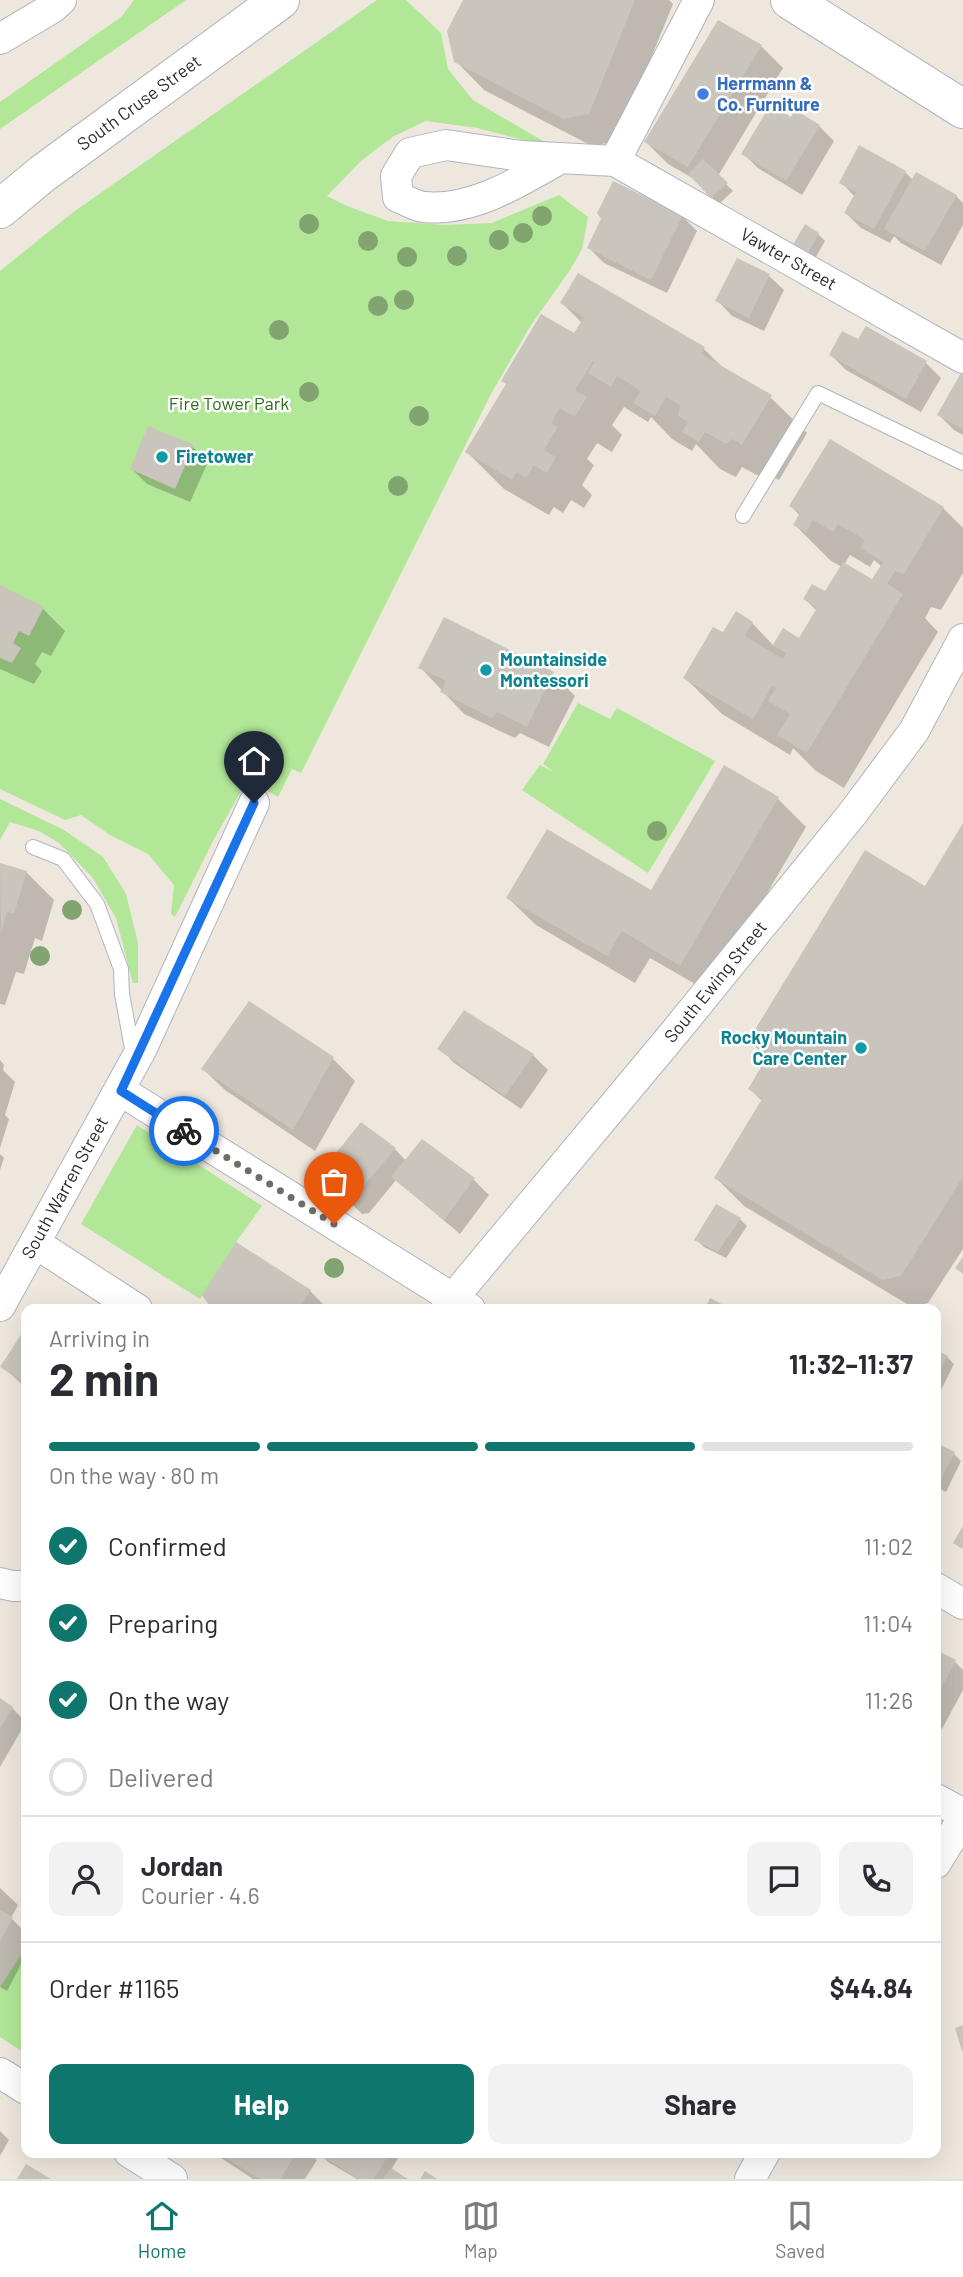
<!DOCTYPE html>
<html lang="en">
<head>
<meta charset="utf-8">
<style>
	:root { --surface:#fff; --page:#f2f2f3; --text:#2b2b33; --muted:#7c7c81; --line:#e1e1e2; --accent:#0f766e }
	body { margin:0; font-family:Barlow,sans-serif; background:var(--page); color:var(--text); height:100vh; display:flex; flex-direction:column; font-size:26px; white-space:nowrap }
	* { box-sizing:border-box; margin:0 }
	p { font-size:23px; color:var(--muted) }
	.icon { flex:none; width:38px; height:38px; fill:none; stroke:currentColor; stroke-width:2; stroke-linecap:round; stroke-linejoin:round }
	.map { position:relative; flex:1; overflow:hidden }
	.panel { position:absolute; left:21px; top:1304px; width:920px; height:854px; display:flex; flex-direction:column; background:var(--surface); border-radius:14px; box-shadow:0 7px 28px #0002 }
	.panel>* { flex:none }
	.pin { position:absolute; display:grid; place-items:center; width:60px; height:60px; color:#fff; margin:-72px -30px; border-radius:50% 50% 50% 0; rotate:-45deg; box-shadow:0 0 7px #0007 }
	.pin .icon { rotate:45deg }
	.courier { position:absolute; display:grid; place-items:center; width:70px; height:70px; margin:-35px; border:5px solid #1a73e8; border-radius:50%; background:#fff; color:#222; box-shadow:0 2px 9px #0007 }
	.overview em { font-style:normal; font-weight:700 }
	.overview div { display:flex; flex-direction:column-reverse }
	.overview { display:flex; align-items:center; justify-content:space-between; height:119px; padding:0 28px }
	h1 { font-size:46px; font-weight:700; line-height:52px }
	.bar { display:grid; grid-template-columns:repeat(4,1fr); gap:10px 7px; align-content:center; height:84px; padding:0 28px }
	.bar i { height:9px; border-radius:5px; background:var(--line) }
	.bar .active { background:var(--accent) }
	.bar p { grid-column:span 4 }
	.line { display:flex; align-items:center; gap:18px; padding:0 28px; border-top:2px solid var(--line) }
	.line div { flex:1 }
	.round { display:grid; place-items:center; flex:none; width:74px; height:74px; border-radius:14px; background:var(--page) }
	ol { padding:0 28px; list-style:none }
	li { display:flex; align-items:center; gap:21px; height:77px }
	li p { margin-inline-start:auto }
	li .icon { padding:7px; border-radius:50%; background:var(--accent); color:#fff; stroke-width:4 }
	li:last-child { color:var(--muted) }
	li i { width:38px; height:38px; border:4px solid var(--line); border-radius:50% }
	.primary-button { display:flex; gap:14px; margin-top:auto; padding:14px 28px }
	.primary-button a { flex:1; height:80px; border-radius:14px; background:var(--accent); color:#fff; font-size:28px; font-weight:700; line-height:80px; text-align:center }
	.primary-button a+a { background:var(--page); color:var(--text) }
	.tabs { display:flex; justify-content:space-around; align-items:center; height:98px; border-top:2px solid var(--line); background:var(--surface); font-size:19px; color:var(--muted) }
	.tabs a { display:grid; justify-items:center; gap:4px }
	.tabs .active { color:var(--accent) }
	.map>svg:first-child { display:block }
	.green { fill:#b1e797 }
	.shadow { fill:#0003; fill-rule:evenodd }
	.building { fill:#c9c4bc }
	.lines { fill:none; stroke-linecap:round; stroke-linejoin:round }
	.lane-casing { stroke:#b1b3c0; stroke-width:16 }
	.street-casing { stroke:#b1b3c0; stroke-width:32 }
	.secondary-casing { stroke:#b1b3c0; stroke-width:40 }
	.lane { stroke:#fff; stroke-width:14 }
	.street { stroke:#fff; stroke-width:30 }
	.secondary { stroke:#fff; stroke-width:38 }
	.tree { fill:#81a470 }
	.done { stroke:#6f6d69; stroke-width:7; stroke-dasharray:0 12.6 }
	.route { stroke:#1a73e8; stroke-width:9 }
	.shop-dot { fill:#3f7fe0; stroke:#fff; stroke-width:2.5 }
	.culture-dot { fill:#0f9aa8; stroke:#fff; stroke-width:2.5 }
	.labels { text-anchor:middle; stroke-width:5; stroke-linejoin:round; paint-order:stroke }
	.shop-label { font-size:18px; font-weight:bold; fill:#366cbe; stroke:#fff; text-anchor:start }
	.street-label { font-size:18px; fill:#2b2b2b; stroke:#fff }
	.park-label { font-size:18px; fill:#286d17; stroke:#fff }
	.culture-label { font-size:18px; font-weight:bold; fill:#0d838f; stroke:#fff; text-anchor:start }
</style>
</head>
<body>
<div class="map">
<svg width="963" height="2179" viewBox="0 0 963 2179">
	<rect width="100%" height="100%" fill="#eee7dd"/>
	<path class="green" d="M134,0H186L0,129V102L121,17Z
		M377,0H406L441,33L448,69L473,100L555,148L477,128L426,121L394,136L362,160L327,196L347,206L388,221L445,225L492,223L559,195L588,217L582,249L570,270L531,325L492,392L301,773L292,769L278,797L248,779L214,839L175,917L171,914L174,885L148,854L110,835L81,815L65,820L0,789V271L72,213Z
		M578,703L610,719L617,708L715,761L648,873L522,790L540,765L554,772L543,764Z
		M0,799L64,830L103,857L126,894L138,943V983H133L116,918L93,878L59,843L39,831L10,822L0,840Z
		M137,1125L262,1206L236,1242L200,1299L81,1224Z
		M26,1947V2054L0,2037V1987Z"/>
	<path class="shadow" d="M465,0H669L673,4L617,141L592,146L484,90L456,61Z
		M761,46L783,68L718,176L733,191L719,204L696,180L668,164L646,142Z
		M791,119L819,126L834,141L802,195L758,168L743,153Z
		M860,147L905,172L913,180L956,196L963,203V225L941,265L901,243L894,236L890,243L861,228L846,213L855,197L841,182Z
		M682,216L697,231L667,293L604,263L589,248Z
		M818,234L825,241L813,262L801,255Z
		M769,276L784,290L764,331L732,316L718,301Z
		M562,303L704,349L724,369L770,397L807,433L779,480L769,475L764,479L742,467L736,477L720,469L696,444L692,451L672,439L651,417L648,422L624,407L612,425L622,435L612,452L597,443L587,459L594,465L582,485L592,495L584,508L571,500L563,513L554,507L549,515L504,489L467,452L575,336L582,323Z
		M866,329L926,363L941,378L921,412L846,370L831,355L858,342Z
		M963,376V435L954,430L939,415Z
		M830,441L943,508L963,528V573L941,610L931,607L925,618L938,632L844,788L816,771L793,748L790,755L722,714L685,678L724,634L752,623L774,646L800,641L817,611L805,599L826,594L842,567L831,561L795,525L800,516L791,506ZM850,555L870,567L874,560L882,567L873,582L844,565Z
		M193,447L208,462L190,502L147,484L132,469Z
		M0,587L43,609L65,631L51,656L42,652L35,664L42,671L34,684L0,669Z
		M444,620L553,674L575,696L549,747L520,733L515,738L464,714L420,667Z
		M725,768L778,799L806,827L709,992L650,958L635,983L536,925L508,898L652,892Z
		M963,827V1249L928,1303L912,1307L744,1206L716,1178L763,1102L750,1089L768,1059L750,1041L925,889Z
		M0,865L26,872L54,900L42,941L35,938L24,974L16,972L5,1005L0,1004Z
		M249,1003L333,1059L355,1081L315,1151L225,1090L203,1069Z
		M440,1048L533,1055L548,1070L521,1109L454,1063Z
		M0,1060L4,1065L3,1070L15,1082L5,1115L9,1119L0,1148Z
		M423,1141L474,1180L489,1195L460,1234L396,1180L369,1213L362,1214L321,1174L395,1149L406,1161Z
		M0,1154L4,1158L0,1170Z
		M740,1219L747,1226L726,1258L704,1247L697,1240Z
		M310,1291L325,1306L323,1309H216Z
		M26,1330V1388L2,1366Z
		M936,1352L947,1357L954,1364L939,1394L936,1392Z
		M936,1445L954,1454L961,1461L946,1492L936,1487Z
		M936,1652L955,1662L963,1670V1690L942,1729L936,1726Z
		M0,1701L12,1708L26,1722L0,1767Z
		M0,1888L18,1905L11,1918L26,1933V1955L7,1991L0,1987Z
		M0,2131L9,2140L0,2156Z
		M212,2152H310L317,2160L305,2179H253Z
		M323,2152H397L400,2155L391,2170L405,2179H357L328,2162L321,2155Z"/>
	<path class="building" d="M463,0H635L589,114L563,119L454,62L447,31Z
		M718,20L762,45L688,167L644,142Z
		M770,105L791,117L795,110L820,125L786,181L741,154Z
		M859,145L906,171L874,229L844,213L856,192L839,183Z
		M703,159L728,183L711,198L688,174Z
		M916,172L957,195L925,251L884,229Z
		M613,181L683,215L651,280L587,248L601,219L597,213Z
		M805,224L819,233L806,256L791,248Z
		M737,258L770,274L749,318L715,301Z
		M578,273L705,347L701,354L772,395L742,445L732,439L726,444L705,432L699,442L682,432L688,422L678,416L680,405L666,397L655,416L633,403L641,391L617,376L611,387L588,373L594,362L593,361L575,390L587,397L575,417L560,408L551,423L558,427L544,450L556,457L547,473L534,465L526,478L517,472L512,480L465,452L506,384L501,381L541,314L574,333L584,317L560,303Z
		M866,326L927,361L906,399L829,355L842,331L858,339Z
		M961,373L963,374V429L937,415Z
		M148,426L194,445L175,489L130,469Z
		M830,439L944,507L904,574L895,571L887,584L903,594L807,753L777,735L790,714L768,701L776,688L772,686L753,719L683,678L713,627L723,632L736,611L753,622L745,636L783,659L786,653L773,645L783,628L799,638L817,608L803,599L812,584L825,591L843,562L872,579L883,562L860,548L865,540L838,524L833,532L813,520L806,532L793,525L800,513L789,506Z
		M0,585L44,607L29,636L19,631L13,643L21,648L12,663L0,658Z
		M444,617L554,672L527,727L497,712L492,718L440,692L446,681L418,668Z
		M724,765L779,797L680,966L622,931L607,956L506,898L547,829L651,890Z
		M963,823V1177L901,1276L882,1280L714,1178L762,1099L748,1089L769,1054L748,1041L865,850L925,886Z
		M0,863L27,871L14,914L7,912L1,933Z
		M249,1001L334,1057L293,1130L201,1069Z
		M464,1010L534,1054L505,1096L437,1049Z
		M361,1122L396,1148L353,1198L345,1200L338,1194V1188L319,1174Z
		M422,1139L475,1178L444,1220L391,1177Z
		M716,1204L741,1218L718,1252L694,1240Z
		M236,1242L311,1290L299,1309H215L209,1305L202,1295Z
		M963,1257V1274L955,1268Z
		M710,1298L731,1309H705Z
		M26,1327V1384L0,1367Z
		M936,1350L948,1356L936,1378Z
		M936,1443L955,1452L938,1486L936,1485Z
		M963,1526V1549L953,1543Z
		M936,1650L956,1660L936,1698Z
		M0,1698L13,1707L0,1728Z
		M0,1910L13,1917L0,1942Z
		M963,2025V2051H962L955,2028Z
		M228,2152H297L280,2179H259L225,2157Z
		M320,2152H390L374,2179H359L319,2155Z
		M26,2164L51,2179H17Z
		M391,2168L408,2179H383Z
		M425,2171L437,2179H420Z"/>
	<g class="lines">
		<defs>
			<path id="lane" d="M743,516L818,393L963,463
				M33,847L63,859L97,904L121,969L122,994L133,1054"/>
			<g id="street">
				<path d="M0,39L52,8L61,0"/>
				<path id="s1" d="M561,158C521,181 472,212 424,207C415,206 406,200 398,197L396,176L410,153L446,145L521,156L615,161L963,358"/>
				<path d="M615,161L699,0"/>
				<path d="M121,1091L470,1309"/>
				<path d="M35,1243L137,1309"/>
				<path id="s2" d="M0,1306L141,1050L254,803"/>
				<path id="s3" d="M446,1309L453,1298L675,1032L853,813L914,731L963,639"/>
				<path d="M0,1583L13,1586H26"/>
				<path d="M936,1588L963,1604"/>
				<path d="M936,1799L963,1814"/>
				<path d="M936,1863L963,1818"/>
				<path d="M0,2073L26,2089"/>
				<path d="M129,2152L172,2179"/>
				<path d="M750,2179L765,2152"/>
			</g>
			<g id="secondary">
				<path d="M790,0L963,109"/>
				<path id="s4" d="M0,209L42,174L280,0"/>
			</g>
		</defs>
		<use href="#lane" class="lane-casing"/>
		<use href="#street" class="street-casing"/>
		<use href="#secondary" class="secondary-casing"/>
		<use href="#lane" class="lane"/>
		<use href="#street" class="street"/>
		<use href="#secondary" class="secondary"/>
	</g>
	<g class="tree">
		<circle cx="542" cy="216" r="10"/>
		<circle cx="309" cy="224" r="10"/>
		<circle cx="523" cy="233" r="10"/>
		<circle cx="499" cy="240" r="10"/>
		<circle cx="368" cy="241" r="10"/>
		<circle cx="457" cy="256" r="10"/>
		<circle cx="407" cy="257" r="10"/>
		<circle cx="404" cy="300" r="10"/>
		<circle cx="378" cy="306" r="10"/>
		<circle cx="279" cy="330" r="10"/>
		<circle cx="309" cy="392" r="10"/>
		<circle cx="419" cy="416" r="10"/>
		<circle cx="398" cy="486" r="10"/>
		<circle cx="657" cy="831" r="10"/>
		<circle cx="72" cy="910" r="10"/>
		<circle cx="40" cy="956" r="10"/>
		<circle cx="334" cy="1268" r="10"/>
	</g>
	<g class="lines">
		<path class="done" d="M184,1131L334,1224"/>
		<path class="route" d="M184,1131L121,1091L254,803"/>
	</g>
	<circle class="shop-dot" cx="703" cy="94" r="7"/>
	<g class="culture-dot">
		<circle cx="162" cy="457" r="7"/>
		<circle cx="486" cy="670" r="7"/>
		<circle cx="861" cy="1048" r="7"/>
	</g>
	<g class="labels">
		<g class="shop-label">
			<text x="717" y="90">Herrmann &amp;<tspan x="717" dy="21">Co. Furniture</tspan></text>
		</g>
		<g class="street-label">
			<text dy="6" stroke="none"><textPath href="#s4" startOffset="175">South Cruse Street</textPath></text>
			<text dy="6" stroke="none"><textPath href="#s1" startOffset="630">Vawter Street</textPath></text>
			<text dy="6" stroke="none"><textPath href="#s3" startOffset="424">South Ewing Street</textPath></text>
			<text dy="6" stroke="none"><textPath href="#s2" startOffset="135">South Warren Street</textPath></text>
		</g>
		<g class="park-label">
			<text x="229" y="410">Fire Tower Park</text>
		</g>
		<g class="culture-label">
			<text x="176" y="463">Firetower</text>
			<text x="500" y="666">Mountainside<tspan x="500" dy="21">Montessori</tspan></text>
			<text x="847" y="1044" text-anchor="end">Rocky Mountain<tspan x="847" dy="21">Care Center</tspan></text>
		</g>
	</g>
</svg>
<div class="pin" style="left:334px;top:1224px;background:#ea580c"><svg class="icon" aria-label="bag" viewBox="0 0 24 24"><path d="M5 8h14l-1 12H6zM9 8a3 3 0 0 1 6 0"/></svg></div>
<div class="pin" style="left:254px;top:803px;background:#1f2937"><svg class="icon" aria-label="home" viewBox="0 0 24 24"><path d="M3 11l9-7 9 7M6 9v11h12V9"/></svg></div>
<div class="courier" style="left:184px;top:1131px"><svg class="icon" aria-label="bike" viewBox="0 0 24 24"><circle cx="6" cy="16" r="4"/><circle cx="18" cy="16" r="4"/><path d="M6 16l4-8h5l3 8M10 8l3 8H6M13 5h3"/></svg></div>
<section class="panel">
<div class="overview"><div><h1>2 min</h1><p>Arriving in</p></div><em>11:32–11:37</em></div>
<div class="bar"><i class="active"></i><i class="active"></i><i class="active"></i><i></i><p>On the way · 80 m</p></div>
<ol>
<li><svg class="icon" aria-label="check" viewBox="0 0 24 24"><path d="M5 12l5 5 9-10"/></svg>Confirmed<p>11:02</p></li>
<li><svg class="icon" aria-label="check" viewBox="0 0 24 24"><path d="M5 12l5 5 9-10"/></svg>Preparing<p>11:04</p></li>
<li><svg class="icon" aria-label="check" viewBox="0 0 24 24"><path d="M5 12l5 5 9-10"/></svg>On the way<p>11:26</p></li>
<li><i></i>Delivered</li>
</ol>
<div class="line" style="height:126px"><a class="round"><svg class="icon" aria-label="person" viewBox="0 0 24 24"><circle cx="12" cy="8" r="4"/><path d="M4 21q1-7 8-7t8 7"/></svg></a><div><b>Jordan</b><p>Courier · 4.6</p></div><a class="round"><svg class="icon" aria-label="chat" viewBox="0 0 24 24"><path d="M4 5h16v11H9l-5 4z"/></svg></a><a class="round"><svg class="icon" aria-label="phone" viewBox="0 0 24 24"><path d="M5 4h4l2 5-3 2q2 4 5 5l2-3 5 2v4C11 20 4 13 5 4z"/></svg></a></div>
<div class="line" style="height:91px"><div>Order #1165</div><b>$44.84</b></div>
<div class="primary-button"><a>Help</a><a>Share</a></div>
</section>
</div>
<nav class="tabs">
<a class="active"><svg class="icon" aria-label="home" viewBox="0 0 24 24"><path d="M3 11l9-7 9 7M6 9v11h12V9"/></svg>Home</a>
<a><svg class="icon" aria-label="map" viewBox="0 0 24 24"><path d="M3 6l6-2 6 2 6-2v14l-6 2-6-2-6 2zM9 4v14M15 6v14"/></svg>Map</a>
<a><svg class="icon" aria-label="saved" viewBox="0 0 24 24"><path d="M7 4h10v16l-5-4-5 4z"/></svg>Saved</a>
</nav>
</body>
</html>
